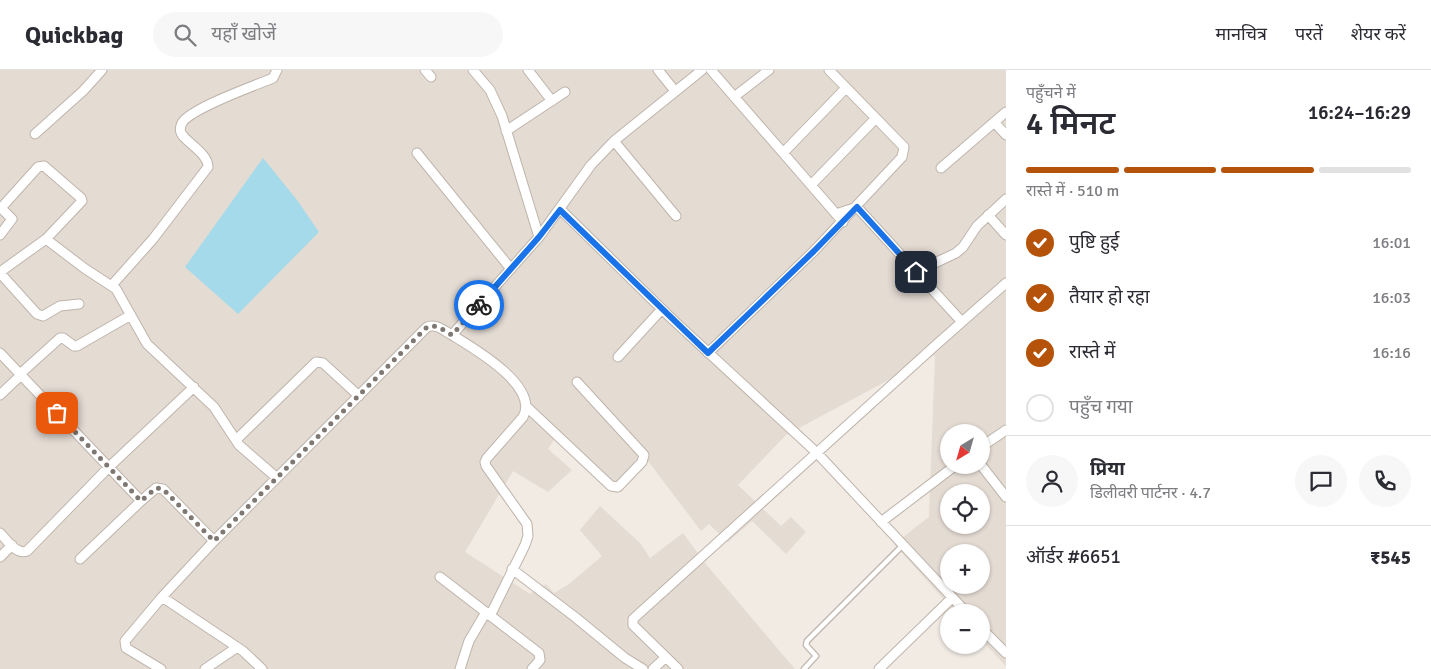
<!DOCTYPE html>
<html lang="hi">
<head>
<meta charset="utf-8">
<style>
	:root { --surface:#fff; --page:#f7f7f7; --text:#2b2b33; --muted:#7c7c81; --line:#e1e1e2; --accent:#b45309 }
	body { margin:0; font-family:Signika,"Noto Sans Devanagari",sans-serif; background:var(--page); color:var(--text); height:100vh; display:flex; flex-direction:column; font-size:19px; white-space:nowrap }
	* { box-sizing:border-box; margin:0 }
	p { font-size:16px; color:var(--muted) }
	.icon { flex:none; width:28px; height:28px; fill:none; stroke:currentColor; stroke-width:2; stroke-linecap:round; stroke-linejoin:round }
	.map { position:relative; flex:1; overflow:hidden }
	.details { display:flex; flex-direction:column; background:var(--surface); width:425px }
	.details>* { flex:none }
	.needle { width:32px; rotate:217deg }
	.fabs { position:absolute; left:940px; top:354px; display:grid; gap:10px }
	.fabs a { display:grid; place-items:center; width:50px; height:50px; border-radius:50%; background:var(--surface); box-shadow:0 1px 4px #0004; font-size:25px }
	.pin { position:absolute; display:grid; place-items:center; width:42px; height:42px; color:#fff; margin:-21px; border-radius:10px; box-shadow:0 2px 8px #0006 }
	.courier { position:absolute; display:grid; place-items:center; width:50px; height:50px; margin:-25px; border:4px solid #1a73e8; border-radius:50%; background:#fff; color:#222; box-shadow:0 1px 6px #0007 }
	.head em { font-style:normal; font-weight:600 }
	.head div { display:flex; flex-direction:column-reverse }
	.head { display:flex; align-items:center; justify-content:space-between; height:85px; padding:0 20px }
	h1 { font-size:32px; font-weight:600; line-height:38px }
	.bar { display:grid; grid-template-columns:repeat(4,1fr); gap:8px 5px; align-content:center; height:60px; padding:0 20px }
	.bar i { height:6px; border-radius:4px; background:var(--line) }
	.bar .active { background:var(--accent) }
	.bar p { grid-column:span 4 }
	.line { display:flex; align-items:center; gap:12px; padding:0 20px; border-top:1px solid var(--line) }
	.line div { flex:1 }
	.round { display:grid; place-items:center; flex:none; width:52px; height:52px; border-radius:26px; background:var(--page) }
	ol { padding:0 20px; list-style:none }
	li { display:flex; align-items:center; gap:15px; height:55px }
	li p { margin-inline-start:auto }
	li .icon { padding:5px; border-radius:50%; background:var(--accent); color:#fff; stroke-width:4 }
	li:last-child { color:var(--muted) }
	li i { width:28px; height:28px; border:2px solid var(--line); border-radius:50% }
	header { display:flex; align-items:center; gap:30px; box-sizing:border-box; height:70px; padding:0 25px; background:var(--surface); border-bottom:1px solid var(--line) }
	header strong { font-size:24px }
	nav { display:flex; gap:28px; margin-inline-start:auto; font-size:18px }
	.search { width:350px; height:45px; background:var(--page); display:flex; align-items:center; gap:12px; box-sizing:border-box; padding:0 18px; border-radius:28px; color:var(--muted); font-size:19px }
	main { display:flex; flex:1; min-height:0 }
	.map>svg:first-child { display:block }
	.residential { fill:#e4dbd3; fill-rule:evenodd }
	.water { fill:#a4daea }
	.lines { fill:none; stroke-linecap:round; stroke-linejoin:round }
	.service-casing { stroke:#beb4ab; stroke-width:7 }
	.minor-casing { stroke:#beb4ab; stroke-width:11 }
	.service { stroke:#fff; stroke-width:4.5 }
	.minor { stroke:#fff; stroke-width:9 }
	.done { stroke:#7f7872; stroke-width:5; stroke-dasharray:0 9 }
	.route { stroke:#1a73e8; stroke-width:6 }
</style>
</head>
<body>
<header>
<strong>Quickbag</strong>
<div class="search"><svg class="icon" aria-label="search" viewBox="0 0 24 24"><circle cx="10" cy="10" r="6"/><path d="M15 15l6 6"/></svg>यहाँ खोजें</div>
<nav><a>मानचित्र</a><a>परतें</a><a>शेयर करें</a></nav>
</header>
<main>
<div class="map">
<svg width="1006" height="599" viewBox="0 0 1006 599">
	<rect width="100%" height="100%" fill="#f1ebe4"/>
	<path class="residential" d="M0,0H1006V596L981,570V542H955L894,474L929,447L935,285L786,365L738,415L781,456L791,447L806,462L786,484L752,451L728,472L709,454L701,461L648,391L616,423L555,368L548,379L572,400L548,422L513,401L465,482L530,524L546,514L554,523L569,514L602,486L580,460L600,436L640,473L650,488L683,463L705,493L795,599H0ZM949,362H981V395H949ZM949,422H981V455H949ZM949,482H981V515H949Z"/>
	<path class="water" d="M263,88L297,130L319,162L238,244L185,197Z"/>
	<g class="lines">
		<defs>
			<path id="service" d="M804,599L816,586L806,575L807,571L903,475"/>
			<path id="minor" d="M425,0L431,7
				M473,0L490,20L502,46L539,167L452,265C473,278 540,316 523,347L487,388L485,392L486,396L527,454L528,466L525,475L490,546
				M528,0L552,31
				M658,0L675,21
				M711,0L843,152
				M734,27L769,0
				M994,52L1006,65
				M506,61L565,22
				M35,64L83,21L102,0
				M614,71L676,146
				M417,83L511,199
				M783,83L846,18
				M941,98L1006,42
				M811,115L876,48
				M0,137L12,149L0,165
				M561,140L671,248L816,382L966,542
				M836,144L857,137L962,252
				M988,145L1006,165
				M539,167L591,95L614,71L702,0
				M46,169L84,198L116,219L147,274L214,337L239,375L277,408
				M0,202L46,169L82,131L81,128L44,96L38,97L1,138
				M916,202L956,183L963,177L977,156L1006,129
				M0,203L37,244L43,246L60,236L79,234
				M112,215L153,169L208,97C208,85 192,76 184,67C180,63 179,59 182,53C191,38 254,16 273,8L277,0
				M0,283L141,431L156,418L163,419L214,471
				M708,283L814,181L902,87L904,77L829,0
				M618,287L662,239
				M20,304L60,268H63L74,276H77L131,245
				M0,325L21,305
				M527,337L611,416L618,417L642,392L644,385L577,312
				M236,370L316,292L323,293L359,326
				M981,377L1006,360
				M981,395L1006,427
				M881,452L956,395
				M0,463C7,470 16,485 27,481L109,397L194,317
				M0,487L12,475
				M80,489L141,431
				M512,499L575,547L625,588L643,599
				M440,507L539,583L540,590L532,599
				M162,527L214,471L427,257C436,253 444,261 452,265
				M981,558L1006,583
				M161,599L126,578L125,571L162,527L243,581L262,599
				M205,599L236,578
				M460,599L469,571L486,542
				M653,599L666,587
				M678,599L633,555V549L937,274L1006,213
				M879,599L952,528"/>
		</defs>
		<use href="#service" class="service-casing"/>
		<use href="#minor" class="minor-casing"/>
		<use href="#service" class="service"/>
		<use href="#minor" class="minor"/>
	</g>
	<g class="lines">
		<path class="done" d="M57,343L141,431L156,418L163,419L214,471L427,257C436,253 444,261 452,265L479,235"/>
		<path class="route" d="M479,235L539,167L560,140L708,283L814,181L857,137L916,202"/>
	</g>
</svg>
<div class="fabs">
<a><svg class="needle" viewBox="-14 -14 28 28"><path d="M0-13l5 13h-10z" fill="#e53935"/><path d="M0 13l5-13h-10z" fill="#7c7c81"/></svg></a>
<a><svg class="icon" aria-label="locate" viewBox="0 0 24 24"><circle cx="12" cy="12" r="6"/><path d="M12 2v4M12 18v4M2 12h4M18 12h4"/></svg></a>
<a>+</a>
<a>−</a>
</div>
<div class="pin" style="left:57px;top:343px;background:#ea580c"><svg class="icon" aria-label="bag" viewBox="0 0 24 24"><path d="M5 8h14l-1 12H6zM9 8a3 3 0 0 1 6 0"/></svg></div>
<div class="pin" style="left:916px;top:202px;background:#1f2937"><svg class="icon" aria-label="home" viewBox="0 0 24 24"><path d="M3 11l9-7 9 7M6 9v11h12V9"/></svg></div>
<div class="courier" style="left:479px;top:235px"><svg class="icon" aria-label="bike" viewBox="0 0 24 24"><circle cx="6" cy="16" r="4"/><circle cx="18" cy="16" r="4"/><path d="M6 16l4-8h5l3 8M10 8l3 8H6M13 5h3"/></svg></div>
</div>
<section class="details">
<div class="head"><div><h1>4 मिनट</h1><p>पहुँचने में</p></div><em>16:24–16:29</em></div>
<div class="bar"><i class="active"></i><i class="active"></i><i class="active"></i><i></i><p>रास्ते में · 510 m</p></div>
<ol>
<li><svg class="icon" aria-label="check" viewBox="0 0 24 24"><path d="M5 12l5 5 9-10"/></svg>पुष्टि हुई<p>16:01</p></li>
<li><svg class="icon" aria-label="check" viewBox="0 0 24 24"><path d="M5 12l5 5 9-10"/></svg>तैयार हो रहा<p>16:03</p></li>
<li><svg class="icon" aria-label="check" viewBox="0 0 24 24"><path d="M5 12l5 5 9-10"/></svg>रास्ते में<p>16:16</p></li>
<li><i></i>पहुँच गया</li>
</ol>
<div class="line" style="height:90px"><a class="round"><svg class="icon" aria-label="person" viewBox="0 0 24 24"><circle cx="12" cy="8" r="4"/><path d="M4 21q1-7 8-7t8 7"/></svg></a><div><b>प्रिया</b><p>डिलीवरी पार्टनर · 4.7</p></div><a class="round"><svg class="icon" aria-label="chat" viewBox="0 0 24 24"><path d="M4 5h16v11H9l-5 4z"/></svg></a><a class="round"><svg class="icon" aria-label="phone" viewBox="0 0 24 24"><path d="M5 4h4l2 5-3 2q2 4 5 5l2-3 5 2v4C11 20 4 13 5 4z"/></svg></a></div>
<div class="line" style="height:65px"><div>ऑर्डर #6651</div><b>₹545</b></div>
</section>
</main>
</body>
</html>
